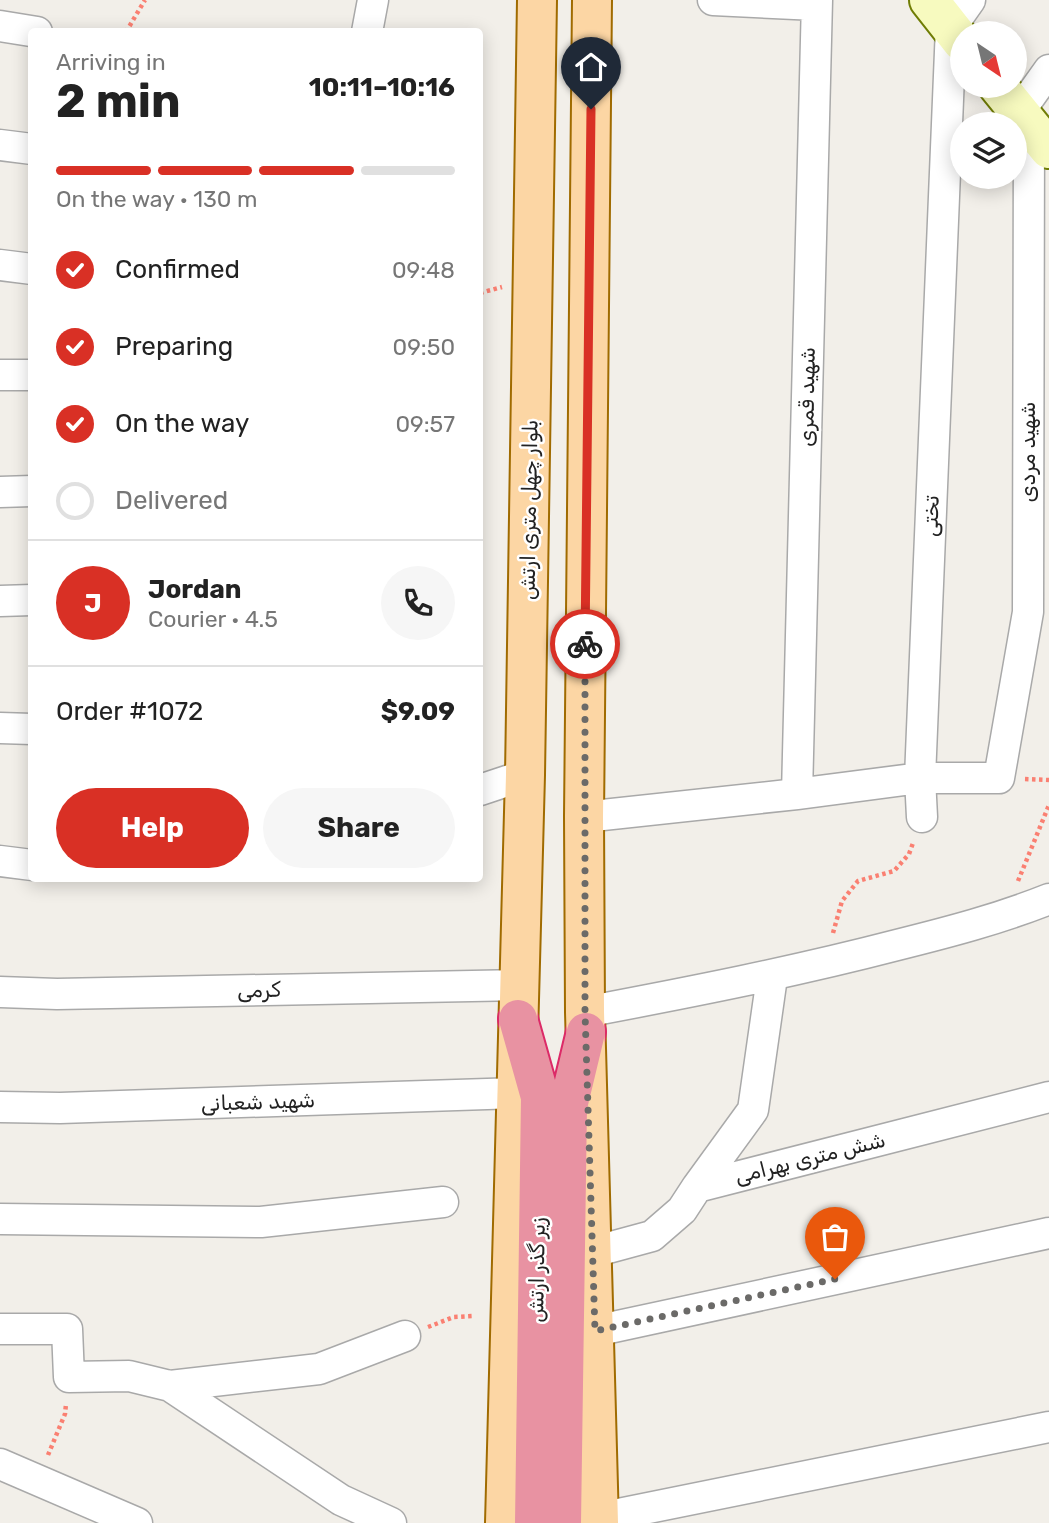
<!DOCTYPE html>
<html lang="en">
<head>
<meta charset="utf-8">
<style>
	:root { --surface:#fff; --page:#f6f6f6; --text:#222; --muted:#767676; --line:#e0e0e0; --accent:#d93025 }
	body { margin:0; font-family:Rubik,Vazirmatn,sans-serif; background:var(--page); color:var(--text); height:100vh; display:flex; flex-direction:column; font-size:26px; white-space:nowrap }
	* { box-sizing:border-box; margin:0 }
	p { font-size:23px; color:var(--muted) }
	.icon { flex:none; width:38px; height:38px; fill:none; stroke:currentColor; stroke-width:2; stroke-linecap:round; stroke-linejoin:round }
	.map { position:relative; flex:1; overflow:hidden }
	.side { position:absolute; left:28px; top:28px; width:455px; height:854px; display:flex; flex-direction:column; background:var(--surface); border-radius:7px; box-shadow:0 4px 18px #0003 }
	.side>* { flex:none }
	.needle { width:46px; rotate:145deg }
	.controls { position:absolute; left:950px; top:21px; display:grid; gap:14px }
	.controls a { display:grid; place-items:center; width:77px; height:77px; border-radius:50%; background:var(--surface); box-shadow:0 4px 18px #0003; font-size:35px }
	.pin { position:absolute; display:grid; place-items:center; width:60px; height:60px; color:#fff; margin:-72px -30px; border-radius:50% 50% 50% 0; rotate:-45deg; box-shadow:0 0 7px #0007 }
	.pin .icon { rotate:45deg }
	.courier { position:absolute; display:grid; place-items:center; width:70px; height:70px; margin:-35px; border:5px solid #d93025; border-radius:50%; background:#fff; color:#222; box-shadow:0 2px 9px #0007 }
	.headline em { font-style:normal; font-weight:700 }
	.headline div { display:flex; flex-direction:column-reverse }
	.headline { display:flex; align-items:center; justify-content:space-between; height:119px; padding:0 28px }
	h1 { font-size:46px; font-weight:700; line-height:52px }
	.bar { display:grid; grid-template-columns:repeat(4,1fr); gap:10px 7px; align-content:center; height:84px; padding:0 28px }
	.bar i { height:9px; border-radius:5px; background:var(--line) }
	.bar .active { background:var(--accent) }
	.bar p { grid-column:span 4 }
	.line { display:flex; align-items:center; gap:18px; padding:0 28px; border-top:2px solid var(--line) }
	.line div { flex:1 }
	.round { display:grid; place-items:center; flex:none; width:74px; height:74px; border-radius:37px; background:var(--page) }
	ol { padding:0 28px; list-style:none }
	li { display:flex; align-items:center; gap:21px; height:77px }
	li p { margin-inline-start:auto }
	li .icon { padding:7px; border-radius:50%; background:var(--accent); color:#fff; stroke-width:4 }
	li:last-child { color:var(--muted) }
	li i { width:38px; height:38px; border:4px solid var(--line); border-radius:50% }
	.cta { display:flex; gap:14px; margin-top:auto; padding:14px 28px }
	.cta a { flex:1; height:80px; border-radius:42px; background:var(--accent); color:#fff; font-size:28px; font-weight:700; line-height:80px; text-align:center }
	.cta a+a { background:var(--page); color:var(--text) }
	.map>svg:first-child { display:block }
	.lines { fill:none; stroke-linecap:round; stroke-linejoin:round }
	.street-casing { stroke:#a9a9a9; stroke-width:33 }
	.secondary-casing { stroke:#707d05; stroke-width:42 }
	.primary-casing { stroke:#a06b00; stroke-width:42 }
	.highway-casing { stroke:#dc2a67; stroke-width:42 }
	.path { stroke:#fa8072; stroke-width:4.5; stroke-dasharray:3.5 3.5; stroke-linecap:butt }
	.street { stroke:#fff; stroke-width:30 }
	.secondary { stroke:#f7fabf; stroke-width:38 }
	.primary { stroke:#fcd6a4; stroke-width:38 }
	.highway { stroke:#e892a2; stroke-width:38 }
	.done { stroke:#6b6a68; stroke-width:7; stroke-dasharray:0 12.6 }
	.route { stroke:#d93025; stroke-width:9 }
	.labels { text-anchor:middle; stroke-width:5; stroke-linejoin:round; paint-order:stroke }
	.street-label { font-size:21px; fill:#222; stroke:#fff }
</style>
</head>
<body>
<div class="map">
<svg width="1049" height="1523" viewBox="0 0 1049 1523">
	<rect width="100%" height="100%" fill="#f2efe9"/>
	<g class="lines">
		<defs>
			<path id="street" d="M713,0L816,5
				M0,26L37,32
				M367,32L373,0
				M1019,112L1049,70
				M0,145L32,149
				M0,265L32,269
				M0,375H32
				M0,492L32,491
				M0,601L32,600
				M0,728L32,729
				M480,790L525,775
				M797,794L817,0
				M584,817L797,794L920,778H999L1028,612L1029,124
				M922,817L920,778L951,27L970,0
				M0,861L32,865
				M0,992L57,994L519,985
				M585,1012C691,992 793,972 897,945C949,932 999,919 1049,899
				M0,1107L60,1108L516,1093
				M697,1187L753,1110L772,977
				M0,1219L261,1222L443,1202
				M593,1252L652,1236L682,1210L697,1187L1049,1097
				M0,1329H67L69,1377L129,1376L170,1386L319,1369L405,1336
				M595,1331L1049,1233
				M170,1386L341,1500L391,1523
				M0,1464L137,1523
				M599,1518L1049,1427"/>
			<path id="secondary" d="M929,0L962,42
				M998,86L1049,149"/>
			<path id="primary" d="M592,0L584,817L585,1012L599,1523
				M505,1523L525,775L537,0"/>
			<path id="highway" d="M518,1019L540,1097L534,1523
				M562,1523L568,1107L586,1032"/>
		</defs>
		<use href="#street" class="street-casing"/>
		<use href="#secondary" class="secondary-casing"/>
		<use href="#primary" class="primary-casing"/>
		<use href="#highway" class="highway-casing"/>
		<path class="path" d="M126,32L145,0
			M480,293L502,287
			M1025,779L1049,780
			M1018,881L1049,805
			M833,933L842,901L858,881L894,871L909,854L913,843
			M428,1327L454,1317L474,1316
			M48,1455L65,1414L66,1404"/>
		<use href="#street" class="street"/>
		<use href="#secondary" class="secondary"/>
		<use href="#primary" class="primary"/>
		<use href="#highway" class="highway"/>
	</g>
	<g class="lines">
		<path class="done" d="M585,644V1012L595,1331L835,1279"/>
		<path class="route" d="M585,644L591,109"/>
	</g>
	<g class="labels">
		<g class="street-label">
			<text transform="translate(807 397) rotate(-89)" y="7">شهید قمری</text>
			<text transform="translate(1028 452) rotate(-90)" y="7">شهید مردی</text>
			<text transform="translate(529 510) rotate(-89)" y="7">بلوار چهل متری ارتش</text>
			<text transform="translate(931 516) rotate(-88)" y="7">تختی</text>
			<text transform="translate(259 990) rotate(-1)" y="7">کرمی</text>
			<text transform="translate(258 1102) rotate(-2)" y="7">شهید شعبانی</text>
			<text transform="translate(810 1158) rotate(-14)" y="7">شش متری بهرامی</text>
			<text transform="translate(537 1270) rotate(-89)" y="7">زیر گذر ارتش</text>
		</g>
	</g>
</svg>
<div class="controls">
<a><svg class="needle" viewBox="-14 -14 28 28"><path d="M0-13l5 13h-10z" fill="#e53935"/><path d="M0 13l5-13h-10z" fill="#767676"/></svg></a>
<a><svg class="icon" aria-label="layers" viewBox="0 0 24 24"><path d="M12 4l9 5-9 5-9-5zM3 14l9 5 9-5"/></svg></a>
</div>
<div class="pin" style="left:835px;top:1279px;background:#ea580c"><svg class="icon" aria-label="bag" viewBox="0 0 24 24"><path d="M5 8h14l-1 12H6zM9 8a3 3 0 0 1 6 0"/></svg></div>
<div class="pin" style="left:591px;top:109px;background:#1f2937"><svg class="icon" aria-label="home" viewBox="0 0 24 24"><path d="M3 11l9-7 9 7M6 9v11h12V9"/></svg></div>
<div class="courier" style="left:585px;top:644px"><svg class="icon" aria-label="bike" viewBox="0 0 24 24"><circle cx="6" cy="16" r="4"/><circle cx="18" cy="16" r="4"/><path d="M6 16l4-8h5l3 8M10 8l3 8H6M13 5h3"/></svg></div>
<section class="side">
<div class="headline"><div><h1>2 min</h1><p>Arriving in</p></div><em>10:11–10:16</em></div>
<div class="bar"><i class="active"></i><i class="active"></i><i class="active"></i><i></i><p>On the way · 130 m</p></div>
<ol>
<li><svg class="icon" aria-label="check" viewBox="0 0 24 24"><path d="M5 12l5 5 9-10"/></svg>Confirmed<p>09:48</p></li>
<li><svg class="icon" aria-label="check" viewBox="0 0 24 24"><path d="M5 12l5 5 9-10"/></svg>Preparing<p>09:50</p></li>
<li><svg class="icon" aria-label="check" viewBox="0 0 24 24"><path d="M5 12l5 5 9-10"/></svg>On the way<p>09:57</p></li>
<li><i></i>Delivered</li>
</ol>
<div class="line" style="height:126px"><b class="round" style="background:var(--accent);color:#fff">J</b><div><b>Jordan</b><p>Courier · 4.5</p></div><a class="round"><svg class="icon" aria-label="phone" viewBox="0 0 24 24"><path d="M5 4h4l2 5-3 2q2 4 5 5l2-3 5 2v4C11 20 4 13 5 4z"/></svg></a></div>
<div class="line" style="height:91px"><div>Order #1072</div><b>$9.09</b></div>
<div class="cta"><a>Help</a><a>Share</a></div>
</section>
</div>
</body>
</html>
